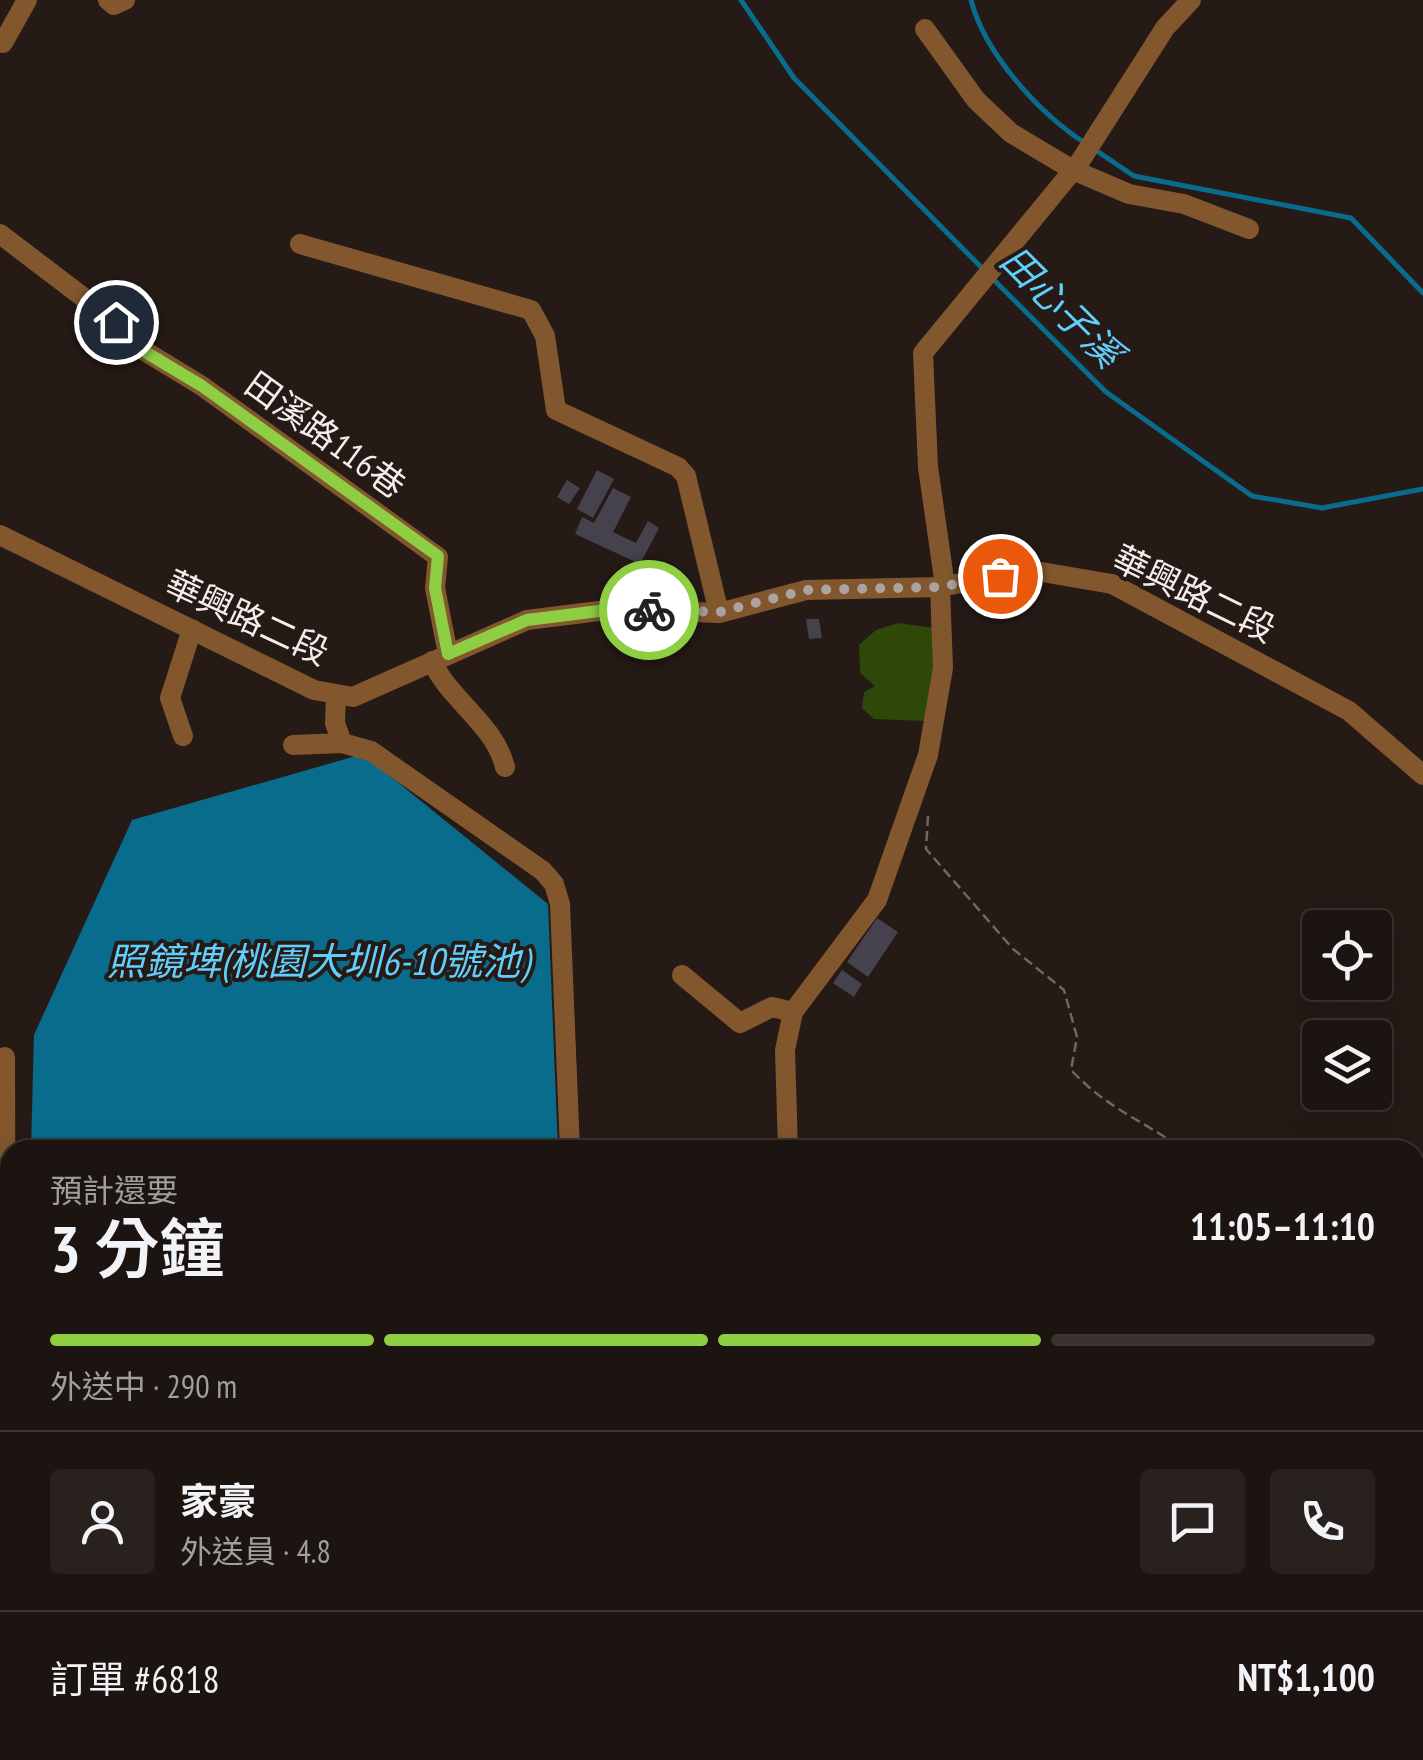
<!DOCTYPE html>
<html lang="zh-TW">
<head>
<meta charset="utf-8">
<style>
	:root { --surface:#1c1410; --page:#29211e; --text:#f1f3f6; --muted:#a09e9f; --line:#3a3330; --accent:#8ece43 }
	body { margin:0; font-family:"PT Sans Narrow","Noto Sans TC",sans-serif; background:var(--page); color:var(--text); height:100vh; display:flex; flex-direction:column; font-size:38px; white-space:nowrap }
	* { box-sizing:border-box; margin:0 }
	p { font-size:32px; color:var(--muted) }
	.icon { flex:none; width:55px; height:55px; fill:none; stroke:currentColor; stroke-width:2; stroke-linecap:round; stroke-linejoin:round }
	.map { position:relative; flex:1; overflow:hidden }
	.details { position:absolute; left:0px; top:1140px; width:1425px; height:620px; display:flex; flex-direction:column; background:var(--surface); border-radius:30px 30px 0 0; box-shadow:0 5px 25px #0003,0 0 0 2px var(--line) }
	.details>* { flex:none }
	.tools { position:absolute; left:1302px; top:910px; display:grid; gap:20px }
	.tools a { display:grid; place-items:center; width:90px; height:90px; border-radius:10px; background:var(--surface); box-shadow:0 5px 25px #0003,0 0 0 2px var(--line); font-size:50px }
	.pin { position:absolute; display:grid; place-items:center; width:85px; height:85px; color:#fff; margin:-42px; border:5px solid #fff; border-radius:50%; box-shadow:0 2px 10px #0007 }
	.courier { position:absolute; display:grid; place-items:center; width:100px; height:100px; margin:-50px; border:8px solid #8ece43; border-radius:50%; background:#fff; color:#222; box-shadow:0 2px 12px #0007 }
	.summary em { font-style:normal; font-weight:600 }
	.summary div { display:flex; flex-direction:column-reverse }
	.summary { display:flex; align-items:center; justify-content:space-between; height:170px; padding:0 50px }
	h1 { font-size:65px; font-weight:600; line-height:75px }
	.bar { display:grid; grid-template-columns:repeat(4,1fr); gap:15px 10px; align-content:center; height:120px; padding:0 50px }
	.bar i { height:12px; border-radius:8px; background:var(--line) }
	.bar .selected { background:var(--accent) }
	.bar p { grid-column:span 4 }
	.line { display:flex; align-items:center; gap:25px; padding:0 50px; border-top:2px solid var(--line) }
	.line div { flex:1 }
	.round { display:grid; place-items:center; flex:none; width:105px; height:105px; border-radius:10px; background:var(--page) }
	.map>svg:first-child { display:block }
	.green { fill:#2d4809 }
	.water { fill:#096c8c }
	.lines { fill:none; stroke-linecap:round; stroke-linejoin:round }
	.stream { stroke:#096c8c; stroke-width:5 }
	.building { fill:#46424d }
	.path { stroke:#706662; stroke-width:2.5; stroke-dasharray:10 5; stroke-linecap:butt }
	.minor { stroke:#82572e; stroke-width:20 }
	.done { stroke:#aca3a0; stroke-width:10; stroke-dasharray:0 18 }
	.route { stroke:#8ece43; stroke-width:12 }
	.labels { text-anchor:middle; stroke-width:8; stroke-linejoin:round; paint-order:stroke }
	.street-label { font-size:35px; fill:#f5edea; stroke:#251a16 }
	.water-label { font-size:38px; font-style:italic; fill:#61cffc; stroke:#251a16 }
</style>
</head>
<body>
<div class="map">
<svg width="1423" height="1760" viewBox="0 0 1423 1760">
	<rect width="100%" height="100%" fill="#251a16"/>
	<path class="green" d="M898,623L934,628L935,671L926,721L874,719L862,708L864,692L875,686L860,673L859,645L876,630Z"/>
	<path class="water" d="M363,754L548,904L558,1150H31L34,1035L132,820Z"/>
	<g class="lines">
		<path class="stream" d="M741,0L794,78L982,268
			M971,0C985,54 1039,113 1085,143
			M1094,149L1134,176L1351,218L1423,293
			M990,276L1106,392L1252,496L1322,508L1423,489
			M0,1471L10,1485
			M1415,1685L1423,1691
			M1234,1750L1249,1760"/>
	</g>
	<path class="building" d="M597,470L614,479L593,518L577,509Z
		M567,480L580,488L569,504L557,497Z
		M613,488L631,497L613,532L636,543L648,521L659,528L640,564L575,534L582,517L594,523Z
		M806,619H819L822,638L809,639Z
		M877,918L898,932L868,977L847,962Z
		M842,970L862,984L854,997L833,983Z"/>
	<g class="lines">
		<path class="path" d="M928,816L926,849L1013,949L1064,990L1077,1037L1071,1070C1109,1110 1141,1119 1184,1150"/>
		<path class="minor" d="M108,0L114,5L125,0
			M925,29L976,100L1011,133L1073,170L1129,194L1184,204L1249,229
			M3,43L27,0
			M0,234L117,323L143,350L202,386L438,557L435,588L448,654
			M300,244L531,310L545,336L556,410L678,467L686,476L719,613
			M0,535L314,690L353,697L527,620L615,609L719,613L806,590L940,587L1030,570L1112,584L1349,711L1423,775
			M432,661C450,701 494,723 505,767
			M336,694L335,723L342,743
			M183,736L170,698L192,629
			M293,745L342,743L371,751L543,871L554,884L560,904L570,1150
			M682,975L740,1023L772,1007L793,1012
			M5,1057L6,1393L10,1419
			M788,1150L785,1050L793,1012L877,900L928,755L943,668L940,587L944,579L928,467L923,353L1079,163L1165,28L1191,0
			M1415,1279H1423
			M0,1464L10,1466
			M667,1760L670,1750"/>
	</g>
	<g class="lines">
		<path class="done" d="M649,610L720,612L806,590L940,587L1000,576"/>
		<path class="route" d="M116,322L142,350L202,386L438,556L435,588L448,654L527,620L615,609L649,610"/>
	</g>
	<g class="labels">
		<g class="street-label">
			<text transform="translate(325 435) rotate(36)" y="12">田溪路116巷</text>
			<text transform="translate(1194 594) rotate(26)" y="12">華興路二段</text>
			<text transform="translate(247 618) rotate(25)" y="12">華興路二段</text>
		</g>
		<g class="water-label">
			<text transform="translate(1061 307) rotate(45)" y="13">田心子溪</text>
			<text x="318" y="975">照鏡埤(桃園大圳6-10號池)</text>
		</g>
	</g>
</svg>
<div class="tools">
<a><svg class="icon" aria-label="locate" viewBox="0 0 24 24"><circle cx="12" cy="12" r="6"/><path d="M12 2v4M12 18v4M2 12h4M18 12h4"/></svg></a>
<a><svg class="icon" aria-label="layers" viewBox="0 0 24 24"><path d="M12 4l9 5-9 5-9-5zM3 14l9 5 9-5"/></svg></a>
</div>
<div class="pin" style="left:1000px;top:576px;background:#ea580c"><svg class="icon" aria-label="bag" viewBox="0 0 24 24"><path d="M5 8h14l-1 12H6zM9 8a3 3 0 0 1 6 0"/></svg></div>
<div class="pin" style="left:116px;top:322px;background:#1f2937"><svg class="icon" aria-label="home" viewBox="0 0 24 24"><path d="M3 11l9-7 9 7M6 9v11h12V9"/></svg></div>
<div class="courier" style="left:649px;top:610px"><svg class="icon" aria-label="bike" viewBox="0 0 24 24"><circle cx="6" cy="16" r="4"/><circle cx="18" cy="16" r="4"/><path d="M6 16l4-8h5l3 8M10 8l3 8H6M13 5h3"/></svg></div>
<section class="details">
<div class="summary"><div><h1>3 分鐘</h1><p>預計還要</p></div><em>11:05–11:10</em></div>
<div class="bar"><i class="selected"></i><i class="selected"></i><i class="selected"></i><i></i><p>外送中 · 290 m</p></div>
<div class="line" style="height:180px"><a class="round"><svg class="icon" aria-label="person" viewBox="0 0 24 24"><circle cx="12" cy="8" r="4"/><path d="M4 21q1-7 8-7t8 7"/></svg></a><div><b>家豪</b><p>外送員 · 4.8</p></div><a class="round"><svg class="icon" aria-label="chat" viewBox="0 0 24 24"><path d="M4 5h16v11H9l-5 4z"/></svg></a><a class="round"><svg class="icon" aria-label="phone" viewBox="0 0 24 24"><path d="M5 4h4l2 5-3 2q2 4 5 5l2-3 5 2v4C11 20 4 13 5 4z"/></svg></a></div>
<div class="line" style="height:130px"><div>訂單 #6818</div><b>NT$1,100</b></div>
</section>
</div>
</body>
</html>
